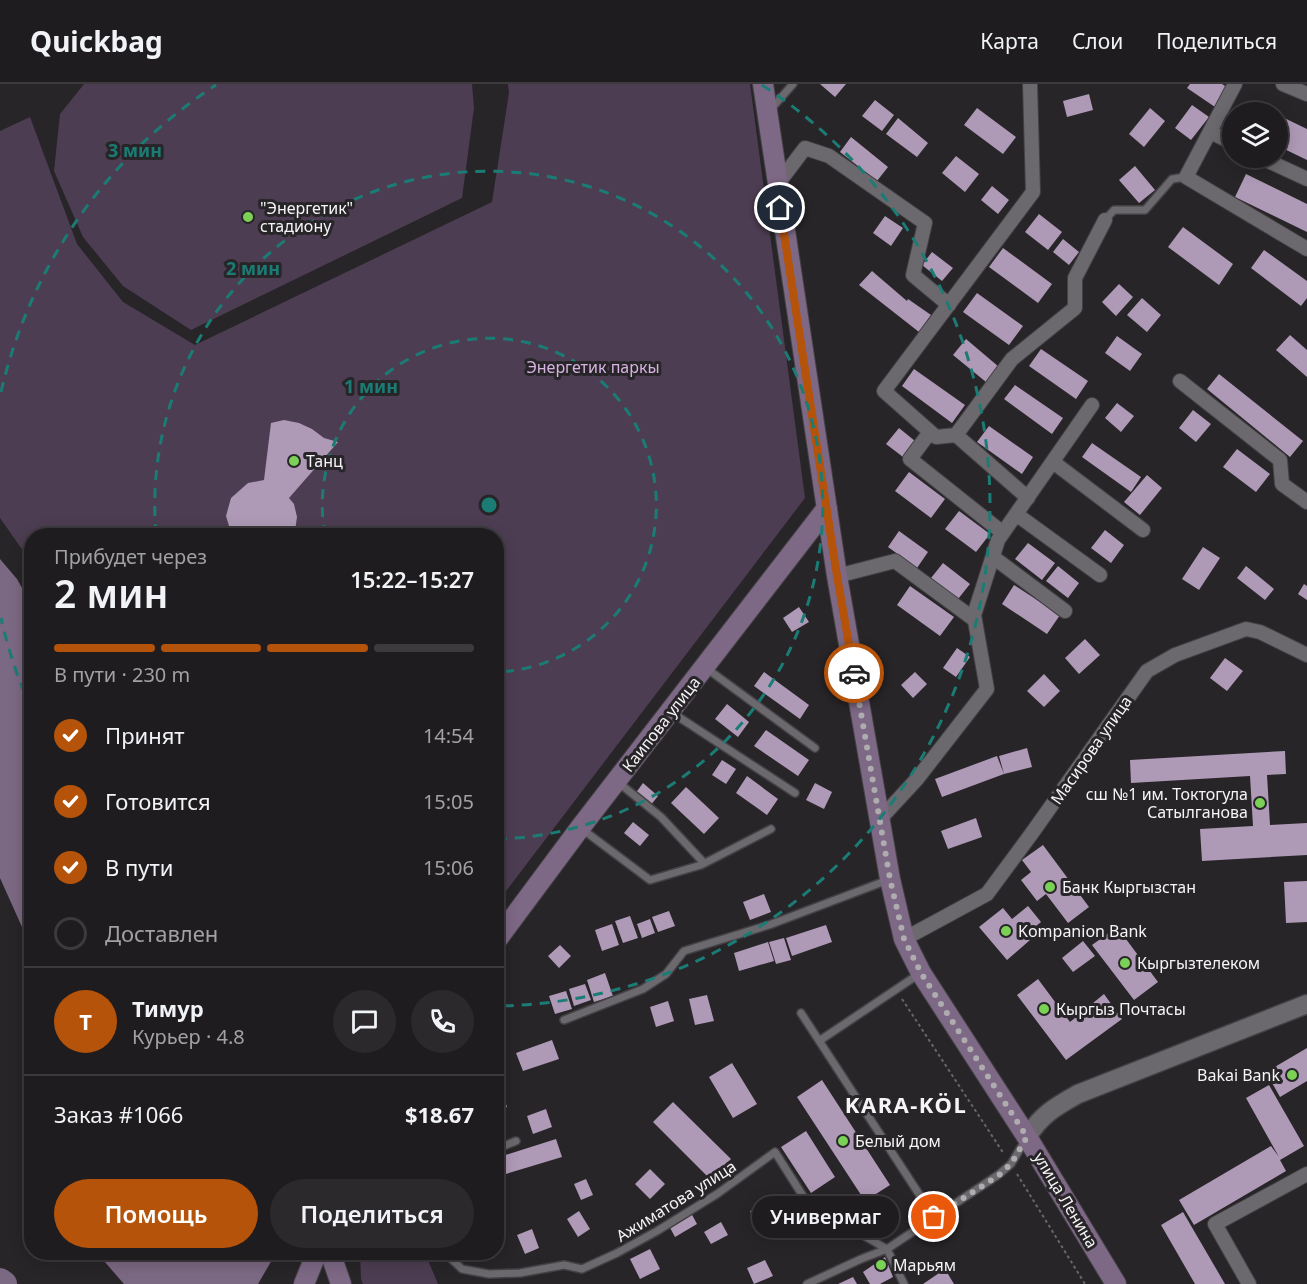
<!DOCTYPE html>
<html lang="ru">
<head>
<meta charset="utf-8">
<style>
	:root { --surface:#1e1c1f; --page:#2b292c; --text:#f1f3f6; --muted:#a1a1a4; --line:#3c3a3d; --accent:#b45309 }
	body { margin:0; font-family:"Noto Sans",sans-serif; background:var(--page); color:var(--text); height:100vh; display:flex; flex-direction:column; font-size:22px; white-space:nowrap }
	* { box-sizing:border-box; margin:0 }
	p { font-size:20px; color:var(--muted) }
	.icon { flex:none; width:33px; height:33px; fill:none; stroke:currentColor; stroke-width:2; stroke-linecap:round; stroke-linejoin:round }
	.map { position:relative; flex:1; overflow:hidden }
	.panel { position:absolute; left:24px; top:444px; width:480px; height:732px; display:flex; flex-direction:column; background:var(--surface); border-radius:24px; box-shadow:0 3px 15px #0003,0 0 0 2px var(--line) }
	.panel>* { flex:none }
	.fabs { position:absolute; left:1222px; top:18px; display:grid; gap:12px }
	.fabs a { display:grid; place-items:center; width:66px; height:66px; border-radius:50%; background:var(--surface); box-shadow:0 3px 15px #0003,0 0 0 2px var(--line); font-size:30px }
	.pin { position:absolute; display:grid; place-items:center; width:51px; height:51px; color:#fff; margin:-26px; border:3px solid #fff; border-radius:50%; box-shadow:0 2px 6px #0007 }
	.courier { position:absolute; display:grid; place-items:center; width:60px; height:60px; margin:-30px; border:4px solid #b45309; border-radius:50%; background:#fff; color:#222; box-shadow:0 2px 8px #0007 }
	.bubble { position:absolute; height:42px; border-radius:21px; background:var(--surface); box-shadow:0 3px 15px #0003,0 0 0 2px var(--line); font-size:20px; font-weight:600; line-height:42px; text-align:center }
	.headline em { font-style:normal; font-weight:600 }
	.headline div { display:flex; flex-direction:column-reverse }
	.headline { display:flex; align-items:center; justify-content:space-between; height:102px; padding:0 30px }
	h1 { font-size:39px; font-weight:600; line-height:45px }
	.bar { display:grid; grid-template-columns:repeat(4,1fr); gap:9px 6px; align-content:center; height:72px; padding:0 30px }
	.bar i { height:8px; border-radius:4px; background:var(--line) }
	.bar .selected { background:var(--accent) }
	.bar p { grid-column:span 4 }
	.line { display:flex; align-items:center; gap:15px; padding:0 30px; border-top:2px solid var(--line) }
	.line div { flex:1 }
	.round { display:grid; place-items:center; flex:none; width:63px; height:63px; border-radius:32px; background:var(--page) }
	ol { padding:0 30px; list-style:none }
	li { display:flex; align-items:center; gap:18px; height:66px }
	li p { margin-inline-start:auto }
	li .icon { padding:6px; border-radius:50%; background:var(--accent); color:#fff; stroke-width:4 }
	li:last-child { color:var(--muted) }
	li i { width:33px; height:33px; border:3px solid var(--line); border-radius:50% }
	.button { display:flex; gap:12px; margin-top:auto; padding:12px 30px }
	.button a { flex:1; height:69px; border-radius:36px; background:var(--accent); color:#fff; font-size:24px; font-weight:600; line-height:69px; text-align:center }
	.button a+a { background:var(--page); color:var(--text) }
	header { display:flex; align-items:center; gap:36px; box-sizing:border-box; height:84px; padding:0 30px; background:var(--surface); border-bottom:2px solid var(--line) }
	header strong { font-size:28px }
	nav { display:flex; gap:33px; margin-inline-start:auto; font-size:21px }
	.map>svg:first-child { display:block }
	.green { fill:#4d3d52 }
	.water { fill:#7b6882 }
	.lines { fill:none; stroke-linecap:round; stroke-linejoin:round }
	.river { stroke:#7b6882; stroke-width:26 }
	.building { fill:#ae9ab6 }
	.service-casing { stroke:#434144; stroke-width:10 }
	.minor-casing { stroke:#434144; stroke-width:16 }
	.tertiary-casing { stroke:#434144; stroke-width:21 }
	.secondary-casing { stroke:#434144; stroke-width:22 }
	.path { stroke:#686669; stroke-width:2; stroke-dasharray:3 3; stroke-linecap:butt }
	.service { stroke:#6c696e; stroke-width:7 }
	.minor { stroke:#6c696e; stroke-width:14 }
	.tertiary { stroke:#6c696e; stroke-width:18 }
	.secondary { stroke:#7d6885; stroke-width:20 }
	.done { stroke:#aeacae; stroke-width:6; stroke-dasharray:0 10.8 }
	.route { stroke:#b45309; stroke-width:8 }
	.ring { fill:none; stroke:#1b7c75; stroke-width:3; stroke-dasharray:10 8 }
	.poi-dot { fill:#7bd156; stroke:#282529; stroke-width:2 }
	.labels { text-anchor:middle; stroke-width:6; stroke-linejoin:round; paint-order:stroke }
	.poi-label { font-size:16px; fill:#f6f4f6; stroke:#282529; text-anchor:start }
	.park-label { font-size:16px; fill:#d6b3e2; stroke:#282529 }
	.street-label { font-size:16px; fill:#f6f4f6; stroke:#282529 }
	.district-label { font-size:22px; font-weight:bold; letter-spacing:1.5px; fill:#f6f4f6; stroke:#282529 }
	.centre { fill:#1b7c75; stroke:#282529; stroke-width:3 }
	.ring-label { font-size:18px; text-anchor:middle; font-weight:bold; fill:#1b7c75; stroke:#282529; stroke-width:6; stroke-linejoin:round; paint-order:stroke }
</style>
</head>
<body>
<header>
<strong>Quickbag</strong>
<nav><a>Карта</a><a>Слои</a><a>Поделиться</a></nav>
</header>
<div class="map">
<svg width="1307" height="1200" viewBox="0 0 1307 1200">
	<rect width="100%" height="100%" fill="#282529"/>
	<path class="green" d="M84,0H472L474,24L462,114L191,246L123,202L83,153L54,87L60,30Z
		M508,0H750L805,414L497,819L496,452H32L31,478L0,434V47L30,33L77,160L123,218L195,261L492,118L509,9Z
		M360,1169H425L438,1200H363L361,1195Z"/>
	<path class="water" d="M0,475L17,495L31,520V863L0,794Z
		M97,1169H276L258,1200H124Z"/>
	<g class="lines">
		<path class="river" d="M0,1197L4,1200"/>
	</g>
	<path class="building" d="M820,0H846L835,13Z
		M1190,0H1222L1228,4L1215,23L1187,4Z
		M1089,10L1093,26L1067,33L1063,17Z
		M875,16L894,31L882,47L862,32Z
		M1251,18L1273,28H1246Z
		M1192,21L1209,33L1191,56L1175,44Z
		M977,24L1016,53L1003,70L964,41Z
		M1150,24L1165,37L1144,63L1129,50Z
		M1278,31L1307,45V76L1278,62Z
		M898,34L928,59L917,73L886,50Z
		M851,53L888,83L877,97L840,68Z
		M956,72L979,90L965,108L942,89Z
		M1135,82L1155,106L1139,119L1119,96Z
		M1246,90L1307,120V148L1235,113Z
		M992,102L1009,116L998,130L981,116Z
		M1039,130L1062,148L1048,166L1025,148Z
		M885,132L903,144L891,162L873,149Z
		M1183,143L1233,180L1219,201L1168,163Z
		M1063,155L1079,168L1069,181L1053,168Z
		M1003,164L1052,200L1038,219L989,183Z
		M1264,166L1307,197V214L1301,222L1251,184Z
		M932,168L953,184L942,197L922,181Z
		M872,187L907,217L908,215L931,231L919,248L859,201Z
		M1119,200L1133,213L1116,232L1102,218Z
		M977,209L1023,242L1009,261L963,228Z
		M1142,214L1161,231L1147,248L1127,231Z
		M1290,251L1307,266V293L1276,266Z
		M1117,252L1142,270L1130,287L1105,269Z
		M966,255L999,283L986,298L953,271Z
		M1041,265L1088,297L1076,315L1029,282Z
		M914,285L965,321L952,339L902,302Z
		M1219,290L1303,357L1290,373L1207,305Z
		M1015,301L1063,334L1052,350L1004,315Z
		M1117,319L1134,332L1121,348L1105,334Z
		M1193,326L1211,340L1196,358L1179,344Z
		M284,336L299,339L312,345L324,354L338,358L289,414L294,420L297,433L295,447L291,452H232L226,432L231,414L248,399L264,396L271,339Z
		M989,342L1033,373L1022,390L977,358Z
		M899,344L915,357L903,373L886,360Z
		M1092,359L1141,393L1131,408L1082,373Z
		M1237,365L1270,390L1256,408L1223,383Z
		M909,388L945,415L931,434L895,407Z
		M1147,391L1162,404L1140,431L1124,418Z
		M959,427L990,450L976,468L945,445Z
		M1105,446L1124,461L1111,479L1091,464Z
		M899,447L928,468L917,484L888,463Z
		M1028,459L1055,479L1042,496L1015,475Z
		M1203,463L1220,474L1199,506L1182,495Z
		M943,479L970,500L958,515L931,494Z
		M1058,482L1079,499L1068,514L1046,497Z
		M1246,482L1274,505L1265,516L1237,494Z
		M1304,500L1307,502V516L1298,510Z
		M1014,501L1060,531L1047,550L1002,520Z
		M910,502L954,533L940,552L897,521Z
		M799,523L809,538L792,548L783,534Z
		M1085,555L1100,571L1079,590L1065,574Z
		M957,564L970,573L956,593L943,584Z
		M1225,574L1243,587L1227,607L1210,594Z
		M764,588L809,621L800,635L754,602Z
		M915,588L927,600L913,614L901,601Z
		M1044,590L1060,607L1044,623L1027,607Z
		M727,620L749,638L738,653L715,635Z
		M766,646L809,676L798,692L754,662Z
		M1027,664L1032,683L1004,690L999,672Z
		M1285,667L1286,690L1267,691L1270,741L1307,739V771L1202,777L1200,745L1253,742L1250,692L1131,699L1130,676Z
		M997,672L1004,690L942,713L935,695Z
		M722,676L736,685L726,700L712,691Z
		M747,692L778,715L767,731L736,709Z
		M643,699L658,712L650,722L635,710Z
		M815,699L832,708L824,725L806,716Z
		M686,703L719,734L704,750L671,719Z
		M976,734L982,753L948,765L941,747Z
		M633,738L649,751L640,762L624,749Z
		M1043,761L1089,823L1068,839L1046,810L1037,817L1021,796L1031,788L1022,776Z
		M1307,797V838L1286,839L1284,798Z
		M764,810L771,828L750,836L743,818Z
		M1028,822L1041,838L1025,851L1030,856L1007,876L979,843L1003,824L1012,835Z
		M669,827L675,842L658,848L652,833Z
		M630,832L638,854L623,859L615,837Z
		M650,835L655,849L642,854L637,840Z
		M612,840L619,861L602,867L595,846Z
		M826,841L832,858L792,872L786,854Z
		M1117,843L1158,898L1134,916L1092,861Z
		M784,854L791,876L776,880L769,858Z
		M1083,857L1095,872L1073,888L1062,874Z
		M768,858L774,877L739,887L734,869Z
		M560,861L571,872L559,884L548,872Z
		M605,889L613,912L594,918L587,896Z
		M1038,895L1070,938L1104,910L1122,935L1066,976L1017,911Z
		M585,900L591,916L574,922L569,905Z
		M566,907L572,925L555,930L549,912Z
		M707,911L714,937L695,941L689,915Z
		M668,917L674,937L656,943L650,923Z
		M552,956L559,975L523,987L516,969Z
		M1307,964V997L1280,1013L1266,988Z
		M732,979L757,1020L733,1034L709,993Z
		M822,996L890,1101L865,1117L797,1013Z
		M1269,1001L1304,1062L1280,1076L1286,1087L1194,1141L1179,1116L1271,1062L1279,1073L1246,1014Z
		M501,1005L507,1023L496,1027V1007Z
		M673,1018L731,1075L710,1095L653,1038Z
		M546,1025L552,1043L533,1050L527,1032Z
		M806,1047L835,1093L811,1109L781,1063Z
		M556,1055L562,1073L496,1093V1074Z
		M650,1085L665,1100L650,1115L635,1100Z
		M586,1095L593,1111L581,1116L574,1100Z
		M770,1117L776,1130L756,1140L750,1127Z
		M579,1127L590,1145L578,1153L567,1135Z
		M690,1127L697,1140L675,1153L668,1140Z
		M1183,1128L1225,1200H1195L1161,1141Z
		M721,1138L728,1151L711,1160L704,1148Z
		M532,1145L539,1164L525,1170L517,1151Z
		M650,1165L660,1185L640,1195L630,1175Z
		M885,1173L893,1193L880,1200H870L863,1188Z
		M765,1176L773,1192L754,1200L747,1184Z
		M945,1185L954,1200H923Z
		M853,1193L857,1200H838Z"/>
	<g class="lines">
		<defs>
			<path id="service" d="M771,25L793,0
				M1105,136L1114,126H1145L1172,95L1186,93
				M706,584L815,664
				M671,628L795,709
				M619,699L661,733L704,779
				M582,745L650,796L701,781L771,745
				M801,929L934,1133
				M564,936L643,905L666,890L684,867L769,841L888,796
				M819,957L919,890
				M496,1065L516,1057
				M444,1168L462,1185L489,1190L520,1189L564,1181L582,1185L617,1169L657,1147L717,1110L775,1068L808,1120L887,1165L904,1200
				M807,1200L861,1175L887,1165L998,1091L1011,1080L1026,1055"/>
			<path id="minor" d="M1030,0L1033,108L884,307L936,353L956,351L1012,275L1075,224V194L1105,136
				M1235,0L1186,93L1307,165
				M1283,0L1307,10
				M1210,48L1233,59
				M1262,74L1307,95
				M777,101L805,64L829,72L925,139L913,191L949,221
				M1180,297L1280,376L1282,400L1307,418
				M930,348L910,375L1003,449
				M956,351L1028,414
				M1053,378L1143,446
				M1016,430L1100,491
				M993,473L1065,527
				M837,492L895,477L975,536
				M880,735L917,695L987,605L974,531L998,456L1092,321
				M904,855L987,810L1032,749L1147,587L1175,571L1246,545L1260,548L1307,571
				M1249,1200L1215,1140L1307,1090"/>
			<path id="tertiary" d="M1027,1053C1042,1030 1055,1023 1078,1010L1307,920"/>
			<path id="secondary" d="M763,0L837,492L890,795L904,855L921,889L1027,1053L1116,1200
				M496,857L580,744L827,424
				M330,1168L341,1200
				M304,1200L317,1168"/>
		</defs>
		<use href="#service" class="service-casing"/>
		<use href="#minor" class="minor-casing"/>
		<use href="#tertiary" class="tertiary-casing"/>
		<use href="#secondary" class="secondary-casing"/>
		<path class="path" d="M902,915L1004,1070
			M1017,1090L1085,1200"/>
		<use href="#service" class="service"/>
		<use href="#minor" class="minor"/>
		<use href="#tertiary" class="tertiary"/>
		<use href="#secondary" class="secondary"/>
	</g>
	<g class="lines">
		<path class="done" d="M854,589L890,795L904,855L921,889L1027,1053L1011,1080L998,1092L934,1133"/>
		<path class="route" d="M780,124L837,492L854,589"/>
	</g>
	<g class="ring">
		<path d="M325 451A167 167 0 1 1 498 588"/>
		<path d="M156 450A334 334 0 1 1 498 755"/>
		<path d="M31 625A501 501 0 0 1 1 534M1 308A501 501 0 0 1 216 1M762 1A501 501 0 0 1 498 922"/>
	</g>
	<g class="poi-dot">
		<circle cx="248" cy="133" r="6"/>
		<circle cx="294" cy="377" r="6"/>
		<circle cx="1260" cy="719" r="6"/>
		<circle cx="1050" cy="803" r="6"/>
		<circle cx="1006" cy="847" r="6"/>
		<circle cx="1125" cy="879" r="6"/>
		<circle cx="1044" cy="925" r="6"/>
		<circle cx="1292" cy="991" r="6"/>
		<circle cx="843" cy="1057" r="6"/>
		<circle cx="881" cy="1181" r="6"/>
	</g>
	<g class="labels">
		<g class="poi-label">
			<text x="260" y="130">"Энергетик"<tspan x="260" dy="18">стадиону</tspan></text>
			<text x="306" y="383">Танц</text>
			<text x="1248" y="716" text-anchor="end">сш №1 им. Токтогула<tspan x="1248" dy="18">Сатылганова</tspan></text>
			<text x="1062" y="809">Банк Кыргызстан</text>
			<text x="1018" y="853">Kompanion Bank</text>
			<text x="1137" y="885">Кыргызтелеком</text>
			<text x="1056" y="931">Кыргыз Почтасы</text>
			<text x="1280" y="997" text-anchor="end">Bakai Bank</text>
			<text x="855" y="1063">Белый дом</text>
			<text x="893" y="1187">Марьям</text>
		</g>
		<g class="park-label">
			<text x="593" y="289">Энергетик паркы</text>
		</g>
		<g class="street-label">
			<text transform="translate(661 640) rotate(-52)" y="6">Каипова улица</text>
			<text transform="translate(1091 666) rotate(-55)" y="6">Масирова улица</text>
			<text transform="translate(1066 1116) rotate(59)" y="6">улица Ленина</text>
			<text transform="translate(676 1117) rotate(-32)" y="6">Ажиматова улица</text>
		</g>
		<g class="district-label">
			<text x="906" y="1029">KARA-KÖL</text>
		</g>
	</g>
	<circle cx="489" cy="421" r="9" class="centre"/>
	<g class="ring-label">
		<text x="135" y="73">3 мин</text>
		<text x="253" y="191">2 мин</text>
		<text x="371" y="309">1 мин</text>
	</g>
</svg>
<div class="fabs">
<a><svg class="icon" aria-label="layers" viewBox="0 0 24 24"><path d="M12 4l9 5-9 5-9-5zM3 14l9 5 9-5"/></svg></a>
</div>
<div class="pin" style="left:934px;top:1133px;background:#ea580c"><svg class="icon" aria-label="bag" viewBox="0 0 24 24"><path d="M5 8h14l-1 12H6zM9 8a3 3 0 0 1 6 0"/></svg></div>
<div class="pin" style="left:780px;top:124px;background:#1f2937"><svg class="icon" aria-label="home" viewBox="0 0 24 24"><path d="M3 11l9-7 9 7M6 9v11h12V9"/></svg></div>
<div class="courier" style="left:854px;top:589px"><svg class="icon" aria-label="car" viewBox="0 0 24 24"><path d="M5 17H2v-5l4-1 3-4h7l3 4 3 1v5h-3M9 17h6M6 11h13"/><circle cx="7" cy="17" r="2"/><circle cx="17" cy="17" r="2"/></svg></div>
<div class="bubble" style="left:752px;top:1112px;width:147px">Универмаг</div>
<section class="panel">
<div class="headline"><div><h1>2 мин</h1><p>Прибудет через</p></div><em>15:22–15:27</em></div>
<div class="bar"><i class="selected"></i><i class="selected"></i><i class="selected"></i><i></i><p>В пути · 230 m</p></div>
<ol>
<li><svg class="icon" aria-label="check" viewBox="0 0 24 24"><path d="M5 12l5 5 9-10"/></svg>Принят<p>14:54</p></li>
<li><svg class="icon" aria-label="check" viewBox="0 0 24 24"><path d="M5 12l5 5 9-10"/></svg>Готовится<p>15:05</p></li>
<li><svg class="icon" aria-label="check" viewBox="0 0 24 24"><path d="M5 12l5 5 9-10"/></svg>В пути<p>15:06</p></li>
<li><i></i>Доставлен</li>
</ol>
<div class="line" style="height:108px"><b class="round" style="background:var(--accent);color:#fff">Т</b><div><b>Тимур</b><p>Курьер · 4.8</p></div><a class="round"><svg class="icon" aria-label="chat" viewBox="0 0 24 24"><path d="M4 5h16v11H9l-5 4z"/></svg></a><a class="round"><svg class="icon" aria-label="phone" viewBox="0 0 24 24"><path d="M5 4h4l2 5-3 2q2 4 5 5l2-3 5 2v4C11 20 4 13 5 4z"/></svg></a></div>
<div class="line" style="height:78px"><div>Заказ #1066</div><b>$18.67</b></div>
<div class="button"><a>Помощь</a><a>Поделиться</a></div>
</section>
</div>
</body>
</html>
